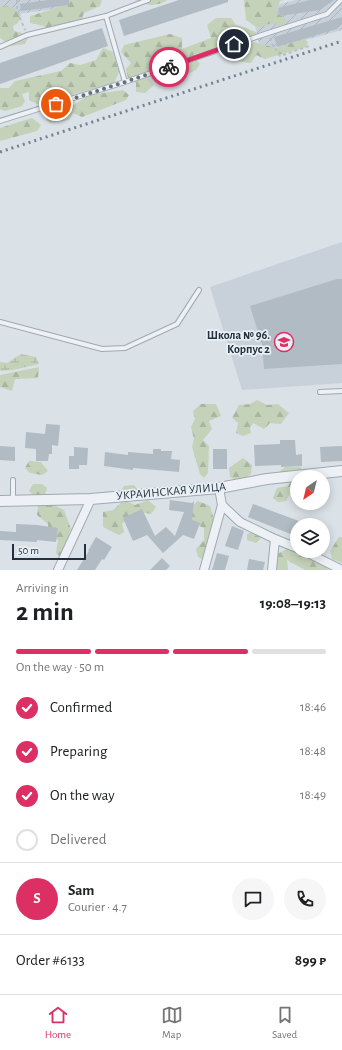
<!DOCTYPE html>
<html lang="en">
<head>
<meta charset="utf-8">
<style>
	:root { --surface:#fff; --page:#f6f6f6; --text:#202124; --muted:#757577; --line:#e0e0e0; --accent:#dc2f64 }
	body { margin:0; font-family:"Alegreya Sans",sans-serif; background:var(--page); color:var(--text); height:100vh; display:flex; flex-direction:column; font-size:15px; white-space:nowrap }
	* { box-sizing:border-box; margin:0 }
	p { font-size:13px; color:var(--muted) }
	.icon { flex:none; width:22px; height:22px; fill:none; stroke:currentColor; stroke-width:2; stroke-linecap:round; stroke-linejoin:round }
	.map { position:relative; height:570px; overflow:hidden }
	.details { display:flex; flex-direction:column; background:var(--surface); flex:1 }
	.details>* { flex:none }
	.needle { width:26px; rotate:215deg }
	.controls { position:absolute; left:290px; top:470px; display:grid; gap:8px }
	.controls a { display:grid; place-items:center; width:40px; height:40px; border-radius:50%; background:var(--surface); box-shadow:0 2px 10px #0003; font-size:20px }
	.scale { position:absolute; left:12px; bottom:10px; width:74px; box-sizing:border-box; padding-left:4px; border:2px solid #23313e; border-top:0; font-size:11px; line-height:14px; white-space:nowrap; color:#23313e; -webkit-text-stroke:3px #e9f0f5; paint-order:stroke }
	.pin { position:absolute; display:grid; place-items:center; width:34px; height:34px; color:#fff; margin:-17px; border:2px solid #fff; border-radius:50%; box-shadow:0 1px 4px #0007 }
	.courier { position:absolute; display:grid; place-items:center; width:40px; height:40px; margin:-20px; border:3px solid #dc2f64; border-radius:50%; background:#fff; color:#222; box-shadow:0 1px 5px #0007 }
	.headline em { font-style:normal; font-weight:700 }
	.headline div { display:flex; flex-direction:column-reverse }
	.headline { display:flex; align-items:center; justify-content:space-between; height:68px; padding:0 16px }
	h1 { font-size:26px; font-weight:700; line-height:30px }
	.bar { display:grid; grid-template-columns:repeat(4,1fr); gap:6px 4px; align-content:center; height:48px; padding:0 16px }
	.bar i { height:5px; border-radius:3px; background:var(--line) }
	.bar .on { background:var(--accent) }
	.bar p { grid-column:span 4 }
	.line { display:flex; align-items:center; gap:10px; padding:0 16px; border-top:1px solid var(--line) }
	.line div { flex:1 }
	.round { display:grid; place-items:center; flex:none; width:42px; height:42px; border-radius:21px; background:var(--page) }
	ol { padding:0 16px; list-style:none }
	li { display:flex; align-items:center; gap:12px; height:44px }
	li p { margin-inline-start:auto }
	li .icon { padding:4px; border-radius:50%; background:var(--accent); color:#fff; stroke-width:4 }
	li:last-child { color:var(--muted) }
	li i { width:22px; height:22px; border:2px solid var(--line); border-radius:50% }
	.dock { display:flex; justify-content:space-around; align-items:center; height:56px; border-top:1px solid var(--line); background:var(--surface); font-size:11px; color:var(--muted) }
	.dock a { display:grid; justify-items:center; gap:2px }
	.dock .on { color:var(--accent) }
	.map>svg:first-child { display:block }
	.built { fill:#c8d1d9 }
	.industrial { fill:url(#industrial-furrows) }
	.forest { fill:url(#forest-firs) }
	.wetland { fill:url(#wetland-marsh) }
	.building { fill:#b1bbc4 }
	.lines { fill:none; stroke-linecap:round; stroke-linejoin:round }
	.service-casing { stroke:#9fa9b1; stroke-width:6 }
	.minor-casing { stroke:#9fa9b1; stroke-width:10 }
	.tertiary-casing { stroke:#9fa9b1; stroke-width:12 }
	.path { stroke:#b8bfc5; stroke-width:2; stroke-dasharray:3 3; stroke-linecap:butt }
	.service { stroke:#edf1f5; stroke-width:4 }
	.minor { stroke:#edf1f5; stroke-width:8 }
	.tertiary { stroke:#edf1f5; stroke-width:10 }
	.rail { stroke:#728392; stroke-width:3; stroke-dasharray:2 4; stroke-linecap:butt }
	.done { stroke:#636f79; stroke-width:4; stroke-dasharray:0 7.2 }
	.route { stroke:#dc2f64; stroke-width:5 }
	.labels { text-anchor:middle; stroke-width:3.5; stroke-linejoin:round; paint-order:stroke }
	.poi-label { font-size:12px; font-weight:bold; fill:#23313e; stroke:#e9f0f5; text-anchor:end }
	.street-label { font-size:12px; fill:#23313e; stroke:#e9f0f5 }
</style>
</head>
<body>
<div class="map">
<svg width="342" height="570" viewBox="0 0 342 570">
	<defs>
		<pattern id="industrial-furrows" width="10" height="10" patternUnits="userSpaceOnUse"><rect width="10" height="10" fill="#c8d1d9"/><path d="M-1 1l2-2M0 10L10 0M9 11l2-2" fill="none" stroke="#acb4bb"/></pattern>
		<pattern id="forest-firs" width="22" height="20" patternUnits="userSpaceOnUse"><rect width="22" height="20" fill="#c4d2ba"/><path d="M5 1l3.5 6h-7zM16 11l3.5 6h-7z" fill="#a8b5a1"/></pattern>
		<pattern id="wetland-marsh" width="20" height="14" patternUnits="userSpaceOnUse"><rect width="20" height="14" fill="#c4d2ba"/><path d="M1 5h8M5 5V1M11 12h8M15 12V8" fill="none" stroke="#a8b5a1"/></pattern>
	</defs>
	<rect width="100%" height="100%" fill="#dae1e7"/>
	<path class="built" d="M342,242V383L242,390L210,287Z"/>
	<path class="industrial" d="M0,0H72L70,7L11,15L0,13Z
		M295,0H342V30L261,52L252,12Z"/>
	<path class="forest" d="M59,0H102L100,6L84,13L80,24L49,32L44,26L30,23V16L57,8Z
		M135,0H167C157,7 146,6 135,0Z
		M244,0H284L280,1L276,12L287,20L283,27L271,23L258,28L246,20Z
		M11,6L21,15L18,23L13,26L14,31L22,33L28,38L25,44L11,46L0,38V7Z
		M216,18H231L236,25L246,28L256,32L255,38L236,42L230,39L226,45L193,55L200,64L196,70L173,81L165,78L164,67L145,73L154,85L145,93L136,92V83L128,78L126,69L131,63L121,52L124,45L170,34L182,38V49L211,38L207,25Z
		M304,39L308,42L306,47L265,59L256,55L251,63L231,60V52L254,42L276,48Z
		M103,48L113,52L119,72L114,83L37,104L29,100V92L22,94L25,101L22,106L5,111L0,109V88H9L15,81L61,71L70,63L80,65L96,60Z
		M123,90L129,95L126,100L82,117L73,113L69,120L51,123L46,120L49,115L58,110L71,107L89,95Z
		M32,118L41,125L37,131L0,141V128Z
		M39,367L38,378L15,379L12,391L0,387V375Z
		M257,400L267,405L278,404L289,413L281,424L270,423L264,429L253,423L250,428L251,433L243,436L236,433L238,423L232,418L239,405L250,404Z
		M201,404H216L221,416L209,421L212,429L203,440L209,446L208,473L204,478L200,474L192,447L194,439L191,427L195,419L193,411Z
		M243,458L252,465L251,474L240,482L230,477L229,468Z
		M29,461L41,462L48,471L42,475L30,473L25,468Z
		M285,467H300L303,471L284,474L280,471Z
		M297,478V498L290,494L286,501L278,502L273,498L277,488L288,486L292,479Z
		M33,484H42L47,488L45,495L36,498L29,491Z
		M133,485L138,489L134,494L119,493L124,486Z
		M124,500L135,505L148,500L156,507L151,514L139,512L134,518L122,523L124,532L119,535L103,527V512L113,510Z
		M198,501L210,506L217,530L204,560L198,557L196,549L204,540V528L190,522L185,512Z
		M48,502L64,510L71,529L66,542L71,546L69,556L61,558L56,553L58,540L49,537L48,524L37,515L38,506Z
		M262,529L267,532L256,543L247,540V534Z
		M339,537H342V563L332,559L330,551Z
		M288,548L323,562L328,570H305L287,560L288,570H277L275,569L276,555Z"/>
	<path class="wetland" d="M21,354L36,357L39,364L13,370L0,371V362L7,363Z"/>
	<path class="building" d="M48,0H69V5L21,11L20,4Z
		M179,0H228V2L124,36L119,20Z
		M310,0H334L320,10L280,16L278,8Z
		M342,17V24L337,29L277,47L274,37Z
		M102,28L108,46L0,84V63Z
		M337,279H342V364L264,369L262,345L250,306Z
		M46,424L60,425L58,446L52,445V454H49L48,461H36V449L25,448L26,432L45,434Z
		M280,440H295L296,455L302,454V466L281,467V465L255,466L254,445L280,444Z
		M0,446L15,447V461L0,460Z
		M342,446V461L321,462L320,447Z
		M74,447L88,448L87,465H79V469H69V456H74Z
		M153,449H161V451H172L171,459L180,460L179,472L133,468V470L104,466L105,452L128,455V452L153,454Z
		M213,449H227V469H213Z
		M170,500L192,503L194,501L192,520L200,523L194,539L183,535L163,553L147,535L133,541L123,518L142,509L155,536L166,527L175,536L184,512L169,510Z
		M253,504L299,521L293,535L248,517Z
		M16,524L37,525L58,528L56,542L37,540V542L0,540V531L16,532Z
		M232,526L244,531L238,550L225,546Z
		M96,537L112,547L104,560L102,559L95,570H77L89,551H88Z
		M217,553L229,556L225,570H212Z
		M162,558L170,566L166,570H150Z
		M249,559L265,562L263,570H247Z"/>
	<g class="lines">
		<defs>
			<path id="service" d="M106,16L125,82
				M0,47L27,35L106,16L148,0
				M0,121L125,82L262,35L327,14L341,0
				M0,322L102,349L125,348L177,324L199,290
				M320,392L342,391
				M13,480V500"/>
			<path id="minor" d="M219,488L222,505L240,522L275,539L297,548
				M304,551L342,570
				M58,570L91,499
				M204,570L222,505
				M272,570L275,539"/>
			<path id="tertiary" d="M0,501L91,499L219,488L267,479L342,471"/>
		</defs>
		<use href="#service" class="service-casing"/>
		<use href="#minor" class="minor-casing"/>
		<use href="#tertiary" class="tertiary-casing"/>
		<path class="path" d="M17,0V11L25,30
			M270,38L272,44L280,56L309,46"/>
		<use href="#service" class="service"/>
		<use href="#minor" class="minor"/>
		<use href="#tertiary" class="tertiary"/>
		<path class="rail" d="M0,152L342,41"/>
	</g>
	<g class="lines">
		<path class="done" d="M56,104L125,82L169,67"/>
		<path class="route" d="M169,67L234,44"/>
	</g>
	<defs>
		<symbol id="school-ring" viewBox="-11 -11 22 22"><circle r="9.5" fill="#e9f0f5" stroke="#dc2f64" stroke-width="1.5"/><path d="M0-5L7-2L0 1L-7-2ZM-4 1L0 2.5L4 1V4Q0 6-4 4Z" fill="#dc2f64"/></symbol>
	</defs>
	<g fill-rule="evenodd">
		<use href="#school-ring" x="273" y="331" width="22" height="22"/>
	</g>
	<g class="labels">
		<g class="poi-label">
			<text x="270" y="339">Школа № 96.<tspan x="270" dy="14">Корпус 2</tspan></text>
		</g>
		<g class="street-label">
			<text transform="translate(171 491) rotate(-5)" y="4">УКРАИНСКАЯ УЛИЦА</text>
		</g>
	</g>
</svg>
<div class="controls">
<a><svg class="needle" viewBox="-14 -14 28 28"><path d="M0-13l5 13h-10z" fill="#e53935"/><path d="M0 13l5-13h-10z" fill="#757577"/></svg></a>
<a><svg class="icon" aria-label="layers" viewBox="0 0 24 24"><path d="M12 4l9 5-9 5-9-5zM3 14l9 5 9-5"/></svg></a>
</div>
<div class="scale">50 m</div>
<div class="pin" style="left:56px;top:104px;background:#ea580c"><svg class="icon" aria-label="bag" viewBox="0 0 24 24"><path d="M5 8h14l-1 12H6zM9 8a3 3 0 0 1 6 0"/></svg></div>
<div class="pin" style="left:234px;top:44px;background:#1f2937"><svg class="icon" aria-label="home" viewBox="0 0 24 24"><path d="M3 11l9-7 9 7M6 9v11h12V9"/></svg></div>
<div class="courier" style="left:169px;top:67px"><svg class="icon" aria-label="bike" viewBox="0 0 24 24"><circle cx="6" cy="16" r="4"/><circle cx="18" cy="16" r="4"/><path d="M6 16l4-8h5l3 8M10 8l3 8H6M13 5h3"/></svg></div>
</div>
<section class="details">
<div class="headline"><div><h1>2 min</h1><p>Arriving in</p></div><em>19:08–19:13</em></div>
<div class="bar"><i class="on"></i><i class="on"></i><i class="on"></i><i></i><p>On the way · 50 m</p></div>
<ol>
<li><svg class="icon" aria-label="check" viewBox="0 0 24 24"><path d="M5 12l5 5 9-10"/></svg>Confirmed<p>18:46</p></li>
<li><svg class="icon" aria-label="check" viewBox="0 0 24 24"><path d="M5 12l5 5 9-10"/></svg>Preparing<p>18:48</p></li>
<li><svg class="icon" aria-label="check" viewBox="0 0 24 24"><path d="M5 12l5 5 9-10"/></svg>On the way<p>18:49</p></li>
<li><i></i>Delivered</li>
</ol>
<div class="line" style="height:72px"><b class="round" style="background:var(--accent);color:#fff">S</b><div><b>Sam</b><p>Courier · 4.7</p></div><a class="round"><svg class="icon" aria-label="chat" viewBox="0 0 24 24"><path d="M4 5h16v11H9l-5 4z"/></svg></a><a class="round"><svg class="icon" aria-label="phone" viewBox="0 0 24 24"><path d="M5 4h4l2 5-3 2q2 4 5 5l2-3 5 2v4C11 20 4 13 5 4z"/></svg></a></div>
<div class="line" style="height:52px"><div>Order #6133</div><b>899 ₽</b></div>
</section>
<nav class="dock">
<a class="on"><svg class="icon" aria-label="home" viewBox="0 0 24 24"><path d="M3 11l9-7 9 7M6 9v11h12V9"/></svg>Home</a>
<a><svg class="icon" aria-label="map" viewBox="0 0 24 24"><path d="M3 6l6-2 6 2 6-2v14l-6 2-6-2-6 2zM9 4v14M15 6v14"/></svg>Map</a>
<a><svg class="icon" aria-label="saved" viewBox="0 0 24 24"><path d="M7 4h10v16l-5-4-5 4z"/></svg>Saved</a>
</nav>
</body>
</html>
